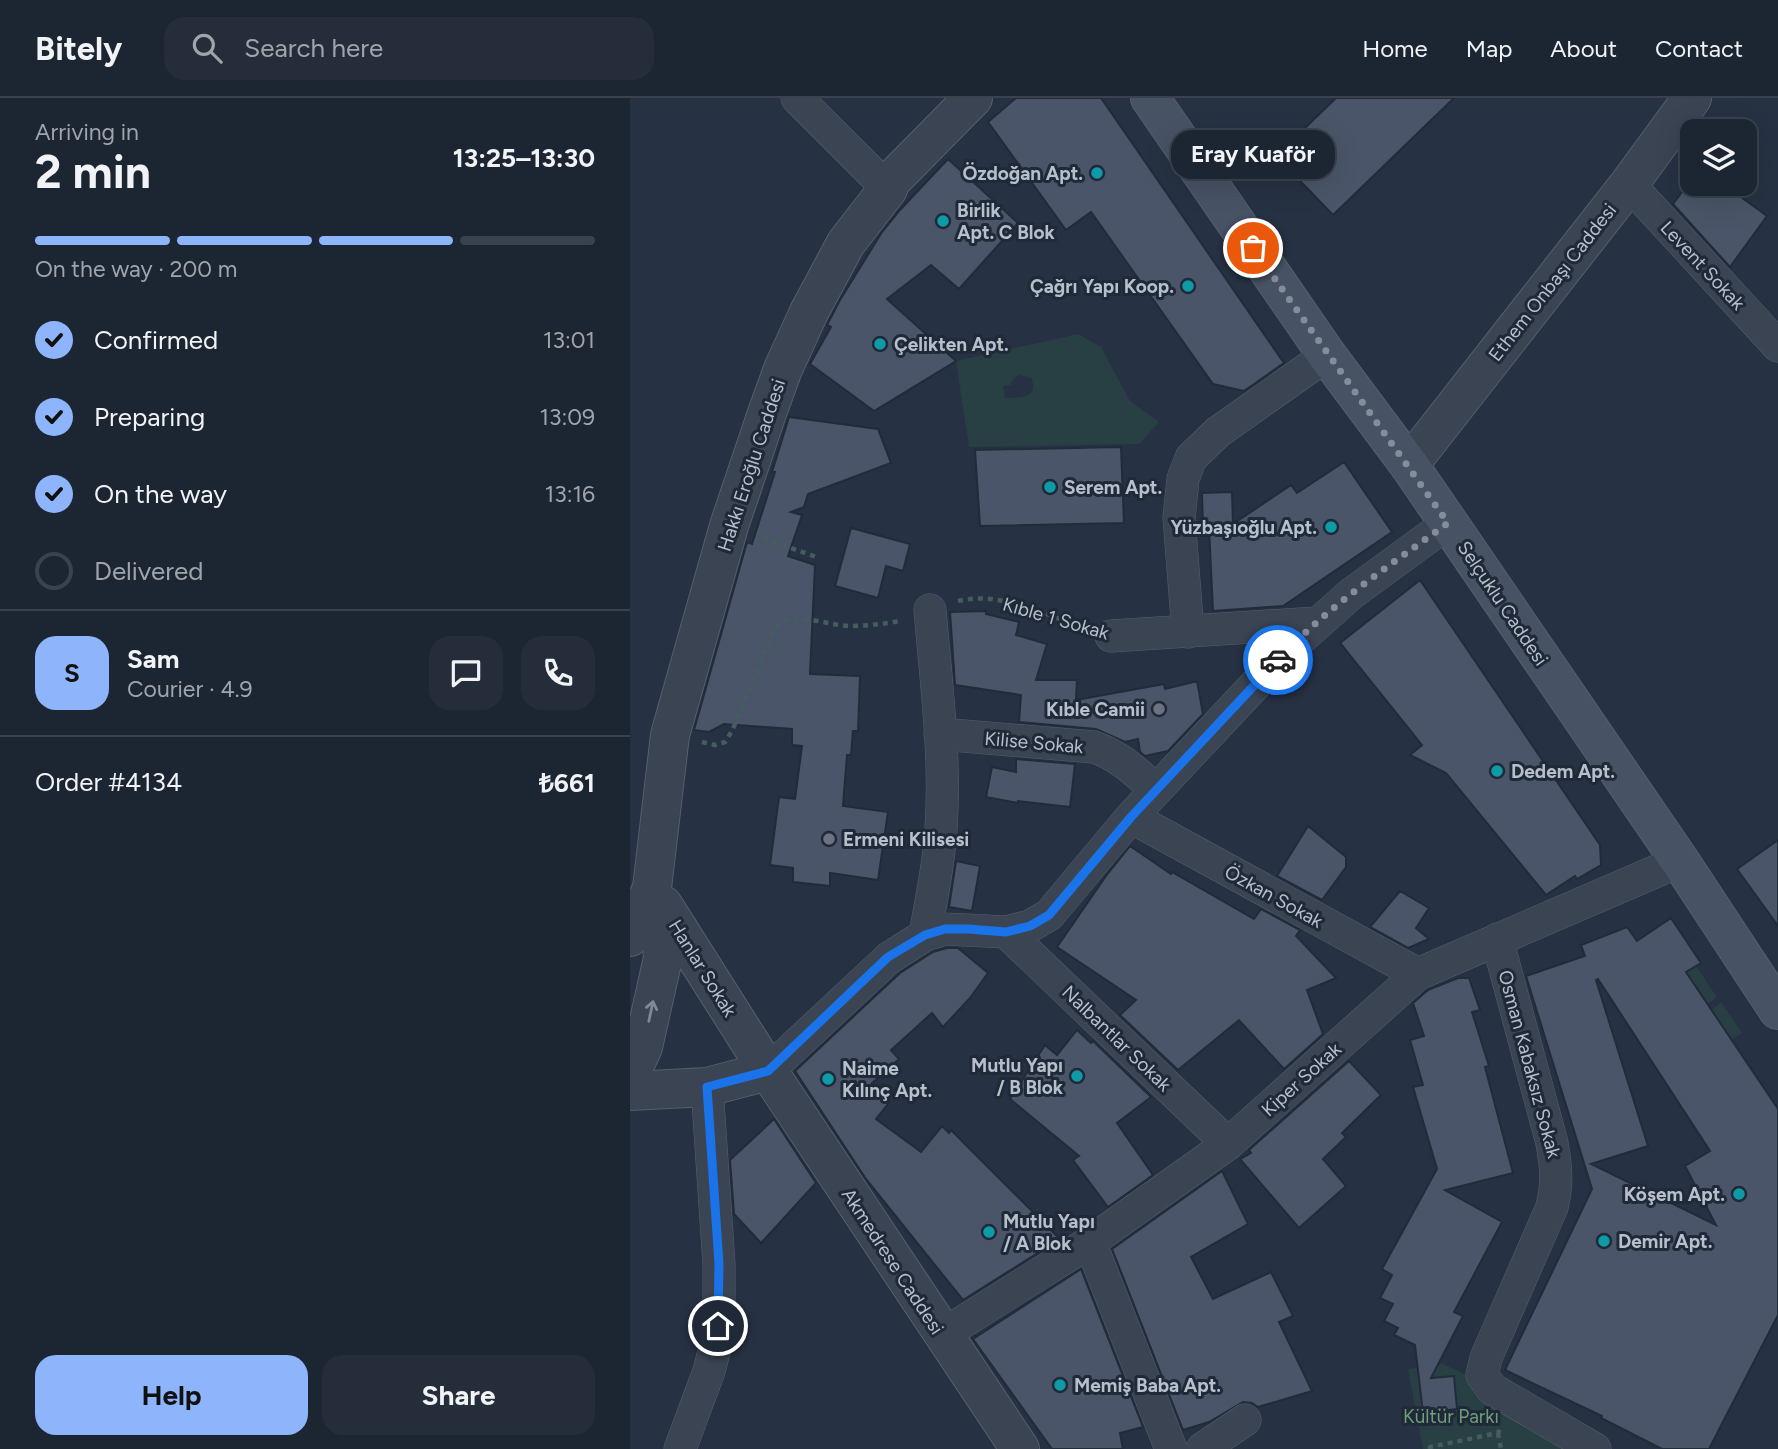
<!DOCTYPE html>
<html lang="en">
<head>
<meta charset="utf-8">
<style>
	:root { --surface:#1c2532; --page:#252d3a; --text:#f1f3f6; --muted:#a0a5ac; --line:#3a424d; --accent:#8eb5fb }
	body { margin:0; font-family:Figtree,sans-serif; background:var(--page); color:var(--text); height:100vh; display:flex; flex-direction:column; font-size:26px; white-space:nowrap }
	* { box-sizing:border-box; margin:0 }
	p { font-size:23px; color:var(--muted) }
	.icon { flex:none; width:38px; height:38px; fill:none; stroke:currentColor; stroke-width:2; stroke-linecap:round; stroke-linejoin:round }
	.map { position:relative; flex:1; overflow:hidden }
	.sheet { display:flex; flex-direction:column; background:var(--surface); width:630px }
	.sheet>* { flex:none }
	.controls { position:absolute; left:1050px; top:21px; display:grid; gap:14px }
	.controls a { display:grid; place-items:center; width:77px; height:77px; border-radius:14px; background:var(--surface); box-shadow:0 7px 28px #0002,0 0 0 2px var(--line); font-size:35px }
	.pin { position:absolute; display:grid; place-items:center; width:60px; height:60px; color:#fff; margin:-30px; border:4px solid #fff; border-radius:50%; box-shadow:0 2px 7px #0007 }
	.courier { position:absolute; display:grid; place-items:center; width:70px; height:70px; margin:-35px; border:5px solid #1a73e8; border-radius:50%; background:#fff; color:#222; box-shadow:0 2px 9px #0007 }
	.bubble { position:absolute; height:49px; border-radius:21px; background:var(--surface); box-shadow:0 7px 28px #0002,0 0 0 2px var(--line); font-size:23px; font-weight:700; line-height:49px; text-align:center }
	.summary em { font-style:normal; font-weight:700 }
	.summary div { display:flex; flex-direction:column-reverse }
	.summary { display:flex; align-items:center; justify-content:space-between; height:119px; padding:0 35px }
	h1 { font-size:46px; font-weight:700; line-height:52px }
	.bar { display:grid; grid-template-columns:repeat(4,1fr); gap:10px 7px; align-content:center; height:84px; padding:0 35px }
	.bar i { height:9px; border-radius:5px; background:var(--line) }
	.bar .selected { background:var(--accent) }
	.bar p { grid-column:span 4 }
	.line { display:flex; align-items:center; gap:18px; padding:0 35px; border-top:2px solid var(--line) }
	.line div { flex:1 }
	.round { display:grid; place-items:center; flex:none; width:74px; height:74px; border-radius:21px; background:var(--page) }
	ol { padding:0 35px; list-style:none }
	li { display:flex; align-items:center; gap:21px; height:77px }
	li p { margin-inline-start:auto }
	li .icon { padding:7px; border-radius:50%; background:var(--accent); color:#111; stroke-width:4 }
	li:last-child { color:var(--muted) }
	li i { width:38px; height:38px; border:4px solid var(--line); border-radius:50% }
	.button { display:flex; gap:14px; margin-top:auto; padding:14px 35px }
	.button a { flex:1; height:80px; border-radius:21px; background:var(--accent); color:#111; font-size:28px; font-weight:700; line-height:80px; text-align:center }
	.button a+a { background:var(--page); color:var(--text) }
	header { display:flex; align-items:center; gap:42px; box-sizing:border-box; height:98px; padding:0 35px; background:var(--surface); border-bottom:2px solid var(--line) }
	header strong { font-size:33px }
	nav { display:flex; gap:38px; margin-inline-start:auto; font-size:24px }
	.search { width:490px; height:63px; background:var(--page); display:flex; align-items:center; gap:18px; box-sizing:border-box; padding:0 24px; border-radius:21px; color:var(--muted); font-size:26px }
	main { display:flex; flex:1; min-height:0 }
	.map>svg:first-child { display:block }
	.green { fill:#284044; fill-rule:evenodd }
	.building { fill:#4a5569; stroke:#212b3a; stroke-width:2; fill-rule:evenodd }
	.lines { fill:none; stroke-linecap:round; stroke-linejoin:round }
	.minor-casing { stroke:#555f6d; stroke-width:33 }
	.tertiary-casing { stroke:#555f6d; stroke-width:40 }
	.secondary-casing { stroke:#555f6d; stroke-width:40 }
	.path { stroke:#465d60; stroke-width:4.5; stroke-dasharray:5 5; stroke-linecap:butt }
	.minor { stroke:#3a4452; stroke-width:32 }
	.tertiary { stroke:#3a4452; stroke-width:38 }
	.secondary { stroke:#485265; stroke-width:38 }
	.oneway { stroke:#7f8895 }
	.done { stroke:#848d9c; stroke-width:7; stroke-dasharray:0 12.6 }
	.route { stroke:#1a73e8; stroke-width:9 }
	.culture-dot { fill:#0f9aa8; stroke:#1f2938; stroke-width:2.5 }
	.worship-dot { fill:#6b7280; stroke:#1f2938; stroke-width:2.5 }
	.labels { text-anchor:middle; stroke-width:6; stroke-linejoin:round; paint-order:stroke }
	.poi-label { font-size:19px; font-weight:bold; fill:#b7bfcc; stroke:#1f2938; text-anchor:start }
	.street-label { font-size:19px; fill:#b7bfcc; stroke:#1f2938 }
	.park-label { font-size:19px; fill:#6e9e7a; stroke:#1f2938 }
</style>
</head>
<body>
<header>
<strong>Bitely</strong>
<div class="search"><svg class="icon" aria-label="search" viewBox="0 0 24 24"><circle cx="10" cy="10" r="6"/><path d="M15 15l6 6"/></svg>Search here</div>
<nav><a>Home</a><a>Map</a><a>About</a><a>Contact</a></nav>
</header>
<main>
<section class="sheet">
<div class="summary"><div><h1>2 min</h1><p>Arriving in</p></div><em>13:25–13:30</em></div>
<div class="bar"><i class="selected"></i><i class="selected"></i><i class="selected"></i><i></i><p>On the way · 200 m</p></div>
<ol>
<li><svg class="icon" aria-label="check" viewBox="0 0 24 24"><path d="M5 12l5 5 9-10"/></svg>Confirmed<p>13:01</p></li>
<li><svg class="icon" aria-label="check" viewBox="0 0 24 24"><path d="M5 12l5 5 9-10"/></svg>Preparing<p>13:09</p></li>
<li><svg class="icon" aria-label="check" viewBox="0 0 24 24"><path d="M5 12l5 5 9-10"/></svg>On the way<p>13:16</p></li>
<li><i></i>Delivered</li>
</ol>
<div class="line" style="height:126px"><b class="round" style="background:var(--accent);color:#111">S</b><div><b>Sam</b><p>Courier · 4.9</p></div><a class="round"><svg class="icon" aria-label="chat" viewBox="0 0 24 24"><path d="M4 5h16v11H9l-5 4z"/></svg></a><a class="round"><svg class="icon" aria-label="phone" viewBox="0 0 24 24"><path d="M5 4h4l2 5-3 2q2 4 5 5l2-3 5 2v4C11 20 4 13 5 4z"/></svg></a></div>
<div class="line" style="height:91px"><div>Order #4134</div><b>₺661</b></div>
<div class="button"><a>Help</a><a>Share</a></div>
</section>
<div class="map">
<svg width="1148" height="1351" viewBox="0 0 1148 1351">
	<rect width="100%" height="100%" fill="#263143"/>
	<path class="green" d="M448,236L471,249L500,303L529,324L509,346L339,349L326,263ZM390,277L401,280C410,301 389,300 375,300L373,288L380,287L384,280Z
		M1066,868L1087,899L1074,909L1056,874Z
		M1091,904L1112,935L1102,942L1089,923L1078,915Z
		M811,1265L846,1282L843,1294L945,1351H793L778,1271Z"/>
	<path class="building" d="M386,0H471L654,265L614,293L583,286L461,114L436,132L358,24Z
		M706,0H824L703,117L646,58Z
		M318,61L388,125L329,191L301,167L257,201L326,263L244,313L180,266L201,229L197,227L210,202L252,134L269,113Z
		M1058,86H1093L1137,118L1100,169L1043,106Z
		M159,319L248,331L261,365L178,396L174,409L161,414L172,417L158,458L185,467L180,576L230,578L228,633H223L221,657H217L213,708L258,714L248,782L200,775V788L163,784V770L140,767L149,699L165,701L172,648L162,647V631L94,626L79,634L64,632L117,444L122,446L145,374H142Z
		M491,349L494,425L350,428L345,352Z
		M714,364L762,434L653,508L583,513L579,430H573L572,395L602,394L603,426L661,387L667,395Z
		M221,430L280,446L273,473L256,468L248,500L205,488Z
		M790,482L970,747L971,767L947,781L945,778L916,797L816,675L780,657L792,647L710,545Z
		M356,513V516L389,524L386,537L417,546L406,582H447L446,602L534,586L535,591L567,583L573,616L538,653L515,658L510,654L508,641L495,644L466,631L389,624L391,597L325,587L320,514Z
		M386,661L445,666L440,709L388,703V705L356,699L362,669L386,674Z
		M678,728L716,759V769L692,802L647,778Z
		M1148,742V828L1107,771Z
		M500,748L541,776L542,774L624,821L631,811L670,832L666,838L706,880L677,892L693,936L654,971L609,922L548,972L490,917L506,902L427,849L476,778Z
		M326,763L350,768L342,813L319,809Z
		M770,793L799,810L786,830L799,841L778,850L740,829Z
		M1041,820L1071,865L1056,874L1148,1011V1217L1079,1351H1032L971,1320L972,1318L875,1272L962,1091L896,878L955,858L951,847L997,829L1007,843ZM968,881L1080,1053L1055,1068L1086,1127L961,1066L1018,1048L966,882Z
		M317,850H328L358,875L340,900L313,929L302,915L261,952L269,961L242,985L259,1005L246,1021L291,1054L312,1028L319,1035L321,1032L430,1141L333,1202L236,1081L165,973L270,875L303,854Z
		M828,880H839L850,912L842,914L859,968L855,969L883,1075L815,1092L872,1124L824,1214L833,1218L801,1280L824,1278L827,1311L793,1315L785,1247L764,1237L768,1230L754,1223L763,1206L750,1200L762,1177L752,1171L807,1071L783,989L793,987L780,942L794,938L783,905L798,892Z
		M447,932L461,945L463,943L521,999L487,1025L523,1077L478,1109L443,1062L449,1058L380,1001L415,947L427,957Z
		M719,963L751,997L712,1035L716,1039L693,1061L716,1088L669,1130L610,1061L621,1055L619,1052Z
		M144,1021L186,1085L131,1145L104,1116L100,1062Z
		M592,1073L618,1126L561,1159L583,1201L641,1174L663,1218L649,1224L682,1293L628,1309L622,1305L613,1304L579,1324L553,1332L482,1151Z
		M451,1171L513,1329L490,1335L493,1351H422L343,1241Z"/>
	<g class="lines">
		<defs>
			<path id="minor" d="M167,0L258,91
				M999,86L1148,248
				M558,534L549,420L553,381L561,360L588,334L697,257
				M481,538L686,525
				M310,636L464,649C490,658 506,674 526,692
				M501,719L788,876
				M376,834L598,1046
				M295,837C301,802 309,767 311,731C316,658 306,584 300,512
				M867,841L922,1045C926,1068 928,1086 922,1109L856,1260L852,1277L862,1291L965,1351
				M138,973L259,860L295,837L315,831L376,834L400,828L419,817L501,719L657,553L721,496L818,425
				M460,1144L541,1351
				M312,1237L460,1144L598,1046L788,876L1050,763
				M50,1351L79,1273L86,1246L89,1210V1166L77,989
				M572,1351L615,1322"/>
			<path id="tertiary" d="M779,367L999,86L1062,0
				M33,807L138,973L390,1351
				M0,839L22,790
				M0,977L13,949L33,860L31,835L22,790L40,637L99,428L137,315L153,271L179,214L216,145L258,91L261,83L343,0
				M0,993L77,989L138,973"/>
			<path id="secondary" d="M520,0L697,257L779,367L1050,763L1148,912"/>
		</defs>
		<use href="#minor" class="minor-casing"/>
		<use href="#tertiary" class="tertiary-casing"/>
		<use href="#secondary" class="secondary-casing"/>
		<path class="path" d="M133,440L189,460
			M328,503C369,493 412,515 450,529
			M72,644L85,647L95,644L102,633L145,529C163,511 197,528 220,528C237,528 253,526 270,523
			M868,1335L871,1351
			M800,1351V1349L868,1335L870,1331"/>
		<use href="#minor" class="minor"/>
		<use href="#tertiary" class="tertiary"/>
		<use href="#secondary" class="secondary"/>
	</g>
	<defs><path id="oneway-shaft" d="M-6 0H5M1.5-3L5.5 0L1.5 3" fill="none" stroke-width="1.6" stroke-linecap="round" stroke-linejoin="round" transform="scale(1.75)"/></defs>
	<use class="oneway" href="#oneway-shaft" transform="translate(21 913) rotate(-78)"/>
	<g class="lines">
		<path class="done" d="M623,150L818,425C759,468 698,508 648,562"/>
		<path class="route" d="M88,1228L89,1166L77,989L138,973L258,859L295,837L315,831H338L376,834L400,828L419,817L501,719L648,562"/>
	</g>
	<g class="culture-dot">
		<circle cx="467" cy="75" r="7"/>
		<circle cx="313" cy="123" r="7"/>
		<circle cx="558" cy="188" r="7"/>
		<circle cx="250" cy="246" r="7"/>
		<circle cx="420" cy="389" r="7"/>
		<circle cx="701" cy="429" r="7"/>
		<circle cx="867" cy="673" r="7"/>
		<circle cx="447" cy="978" r="7"/>
		<circle cx="198" cy="981" r="7"/>
		<circle cx="1109" cy="1096" r="7"/>
		<circle cx="359" cy="1134" r="7"/>
		<circle cx="974" cy="1143" r="7"/>
		<circle cx="430" cy="1287" r="7"/>
	</g>
	<g class="worship-dot">
		<circle cx="529" cy="611" r="7"/>
		<circle cx="199" cy="741" r="7"/>
	</g>
	<g class="labels">
		<g class="poi-label">
			<text x="453" y="82" text-anchor="end">Özdoğan Apt.</text>
			<text x="327" y="119">Birlik<tspan x="327" dy="22">Apt. C Blok</tspan></text>
			<text x="544" y="195" text-anchor="end">Çağrı Yapı Koop.</text>
			<text x="264" y="253">Çelikten Apt.</text>
			<text x="434" y="396">Serem Apt.</text>
			<text x="687" y="436" text-anchor="end">Yüzbaşıoğlu Apt.</text>
			<text x="515" y="618" text-anchor="end">Kıble Camii</text>
			<text x="881" y="680">Dedem Apt.</text>
			<text x="213" y="748">Ermeni Kilisesi</text>
			<text x="433" y="974" text-anchor="end">Mutlu Yapı<tspan x="433" dy="22">/ B Blok</tspan></text>
			<text x="212" y="977">Naime<tspan x="212" dy="22">Kılınç Apt.</tspan></text>
			<text x="1095" y="1103" text-anchor="end">Köşem Apt.</text>
			<text x="373" y="1130">Mutlu Yapı<tspan x="373" dy="22">/ A Blok</tspan></text>
			<text x="988" y="1150">Demir Apt.</text>
			<text x="444" y="1294">Memiş Baba Apt.</text>
		</g>
		<g class="street-label">
			<text transform="translate(1073 167) rotate(47)" y="7">Levent Sokak</text>
			<text transform="translate(922 184) rotate(-52)" y="7">Ethem Onbaşı Caddesi</text>
			<text transform="translate(121 367) rotate(-72)" y="7">Hakkı Eroğlu Caddesi</text>
			<text transform="translate(873 505) rotate(56)" y="7">Selçuklu Caddesi</text>
			<text transform="translate(426 520) rotate(16)" y="7">Kıble 1 Sokak</text>
			<text transform="translate(404 644) rotate(5)" y="7">Kilise Sokak</text>
			<text transform="translate(644 798) rotate(29)" y="7">Özkan Sokak</text>
			<text transform="translate(73 870) rotate(58)" y="7">Hanlar Sokak</text>
			<text transform="translate(487 940) rotate(44)" y="7">Nalbantlar Sokak</text>
			<text transform="translate(900 966) rotate(75)" y="7">Osman Kabaksız Sokak</text>
			<text transform="translate(671 981) rotate(-42)" y="7">Kiper Sokak</text>
			<text transform="translate(263 1163) rotate(57)" y="7">Akmedrese Caddesi</text>
		</g>
		<g class="park-label">
			<text x="821" y="1325">Kültür Parkı</text>
		</g>
	</g>
</svg>
<div class="controls">
<a><svg class="icon" aria-label="layers" viewBox="0 0 24 24"><path d="M12 4l9 5-9 5-9-5zM3 14l9 5 9-5"/></svg></a>
</div>
<div class="pin" style="left:623px;top:150px;background:#ea580c"><svg class="icon" aria-label="bag" viewBox="0 0 24 24"><path d="M5 8h14l-1 12H6zM9 8a3 3 0 0 1 6 0"/></svg></div>
<div class="pin" style="left:88px;top:1228px;background:#1f2937"><svg class="icon" aria-label="home" viewBox="0 0 24 24"><path d="M3 11l9-7 9 7M6 9v11h12V9"/></svg></div>
<div class="courier" style="left:648px;top:562px"><svg class="icon" aria-label="car" viewBox="0 0 24 24"><path d="M5 17H2v-5l4-1 3-4h7l3 4 3 1v5h-3M9 17h6M6 11h13"/><circle cx="7" cy="17" r="2"/><circle cx="17" cy="17" r="2"/></svg></div>
<div class="bubble" style="left:541px;top:32px;width:164px">Eray Kuaför</div>
</div>
</main>
</body>
</html>
